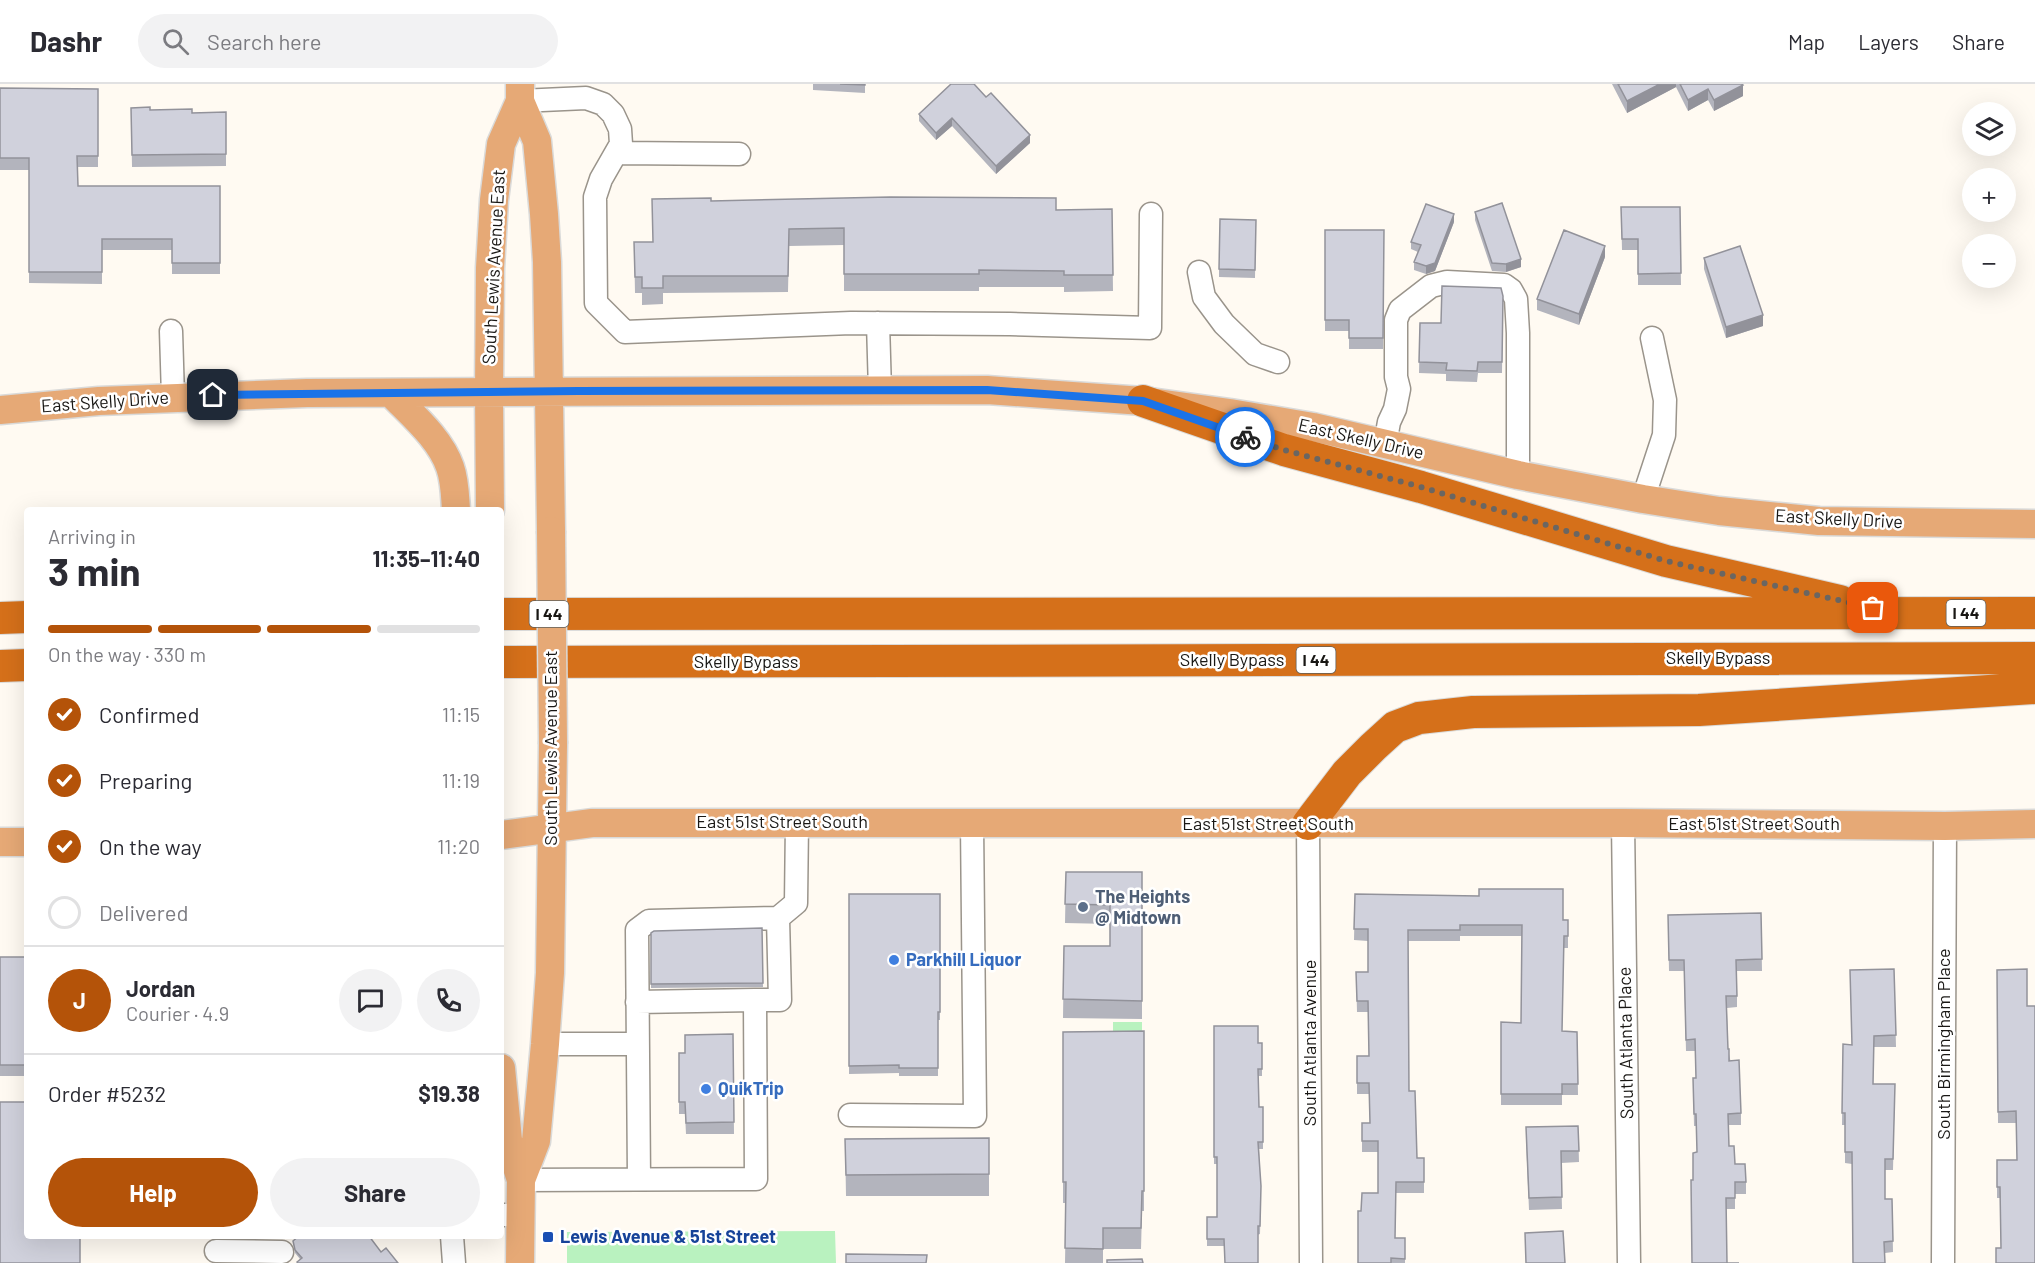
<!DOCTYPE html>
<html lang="en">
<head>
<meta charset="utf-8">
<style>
	:root { --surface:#fff; --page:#f2f2f3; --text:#2b2b33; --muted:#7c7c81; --line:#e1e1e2; --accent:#b45309 }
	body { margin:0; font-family:Barlow,sans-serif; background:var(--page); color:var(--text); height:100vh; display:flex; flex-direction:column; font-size:22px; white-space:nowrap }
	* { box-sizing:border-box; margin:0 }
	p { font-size:20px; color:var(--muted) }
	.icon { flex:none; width:33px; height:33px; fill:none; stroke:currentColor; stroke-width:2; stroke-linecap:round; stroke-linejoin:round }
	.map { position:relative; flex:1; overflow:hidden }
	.side { position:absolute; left:24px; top:423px; width:480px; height:732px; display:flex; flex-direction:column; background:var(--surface); border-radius:6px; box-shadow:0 6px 24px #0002 }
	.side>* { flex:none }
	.tools { position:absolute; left:1962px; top:18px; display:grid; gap:12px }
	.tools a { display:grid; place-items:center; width:54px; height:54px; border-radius:50%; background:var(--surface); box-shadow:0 6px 24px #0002; font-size:30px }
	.pin { position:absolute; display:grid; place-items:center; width:51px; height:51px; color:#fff; margin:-26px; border-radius:12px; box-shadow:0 3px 9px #0006 }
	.courier { position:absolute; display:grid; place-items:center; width:60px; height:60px; margin:-30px; border:4px solid #1a73e8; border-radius:50%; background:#fff; color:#222; box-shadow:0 2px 8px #0007 }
	.head em { font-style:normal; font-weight:700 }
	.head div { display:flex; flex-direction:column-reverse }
	.head { display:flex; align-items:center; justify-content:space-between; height:102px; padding:0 24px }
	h1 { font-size:39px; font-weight:700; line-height:45px }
	.bar { display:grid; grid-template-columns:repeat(4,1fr); gap:9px 6px; align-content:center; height:72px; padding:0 24px }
	.bar i { height:8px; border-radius:4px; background:var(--line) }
	.bar .on { background:var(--accent) }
	.bar p { grid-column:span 4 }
	.line { display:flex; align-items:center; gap:15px; padding:0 24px; border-top:2px solid var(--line) }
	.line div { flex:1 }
	.round { display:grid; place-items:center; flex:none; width:63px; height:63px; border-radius:32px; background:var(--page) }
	ol { padding:0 24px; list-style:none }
	li { display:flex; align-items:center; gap:18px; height:66px }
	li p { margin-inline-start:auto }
	li .icon { padding:6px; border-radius:50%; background:var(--accent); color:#fff; stroke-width:4 }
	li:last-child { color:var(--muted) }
	li i { width:33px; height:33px; border:3px solid var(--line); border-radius:50% }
	.action { display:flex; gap:12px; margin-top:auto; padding:12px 24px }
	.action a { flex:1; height:69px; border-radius:36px; background:var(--accent); color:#fff; font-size:24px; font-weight:700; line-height:69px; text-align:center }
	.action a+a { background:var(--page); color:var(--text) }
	header { display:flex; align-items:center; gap:36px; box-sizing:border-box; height:84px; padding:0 30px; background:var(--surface); border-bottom:2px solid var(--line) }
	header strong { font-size:28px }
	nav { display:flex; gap:33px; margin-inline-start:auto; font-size:21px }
	.search { width:420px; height:54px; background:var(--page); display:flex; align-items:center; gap:15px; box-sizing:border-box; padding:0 21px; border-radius:33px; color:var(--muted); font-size:22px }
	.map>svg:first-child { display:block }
	.green { fill:#b9f2bf }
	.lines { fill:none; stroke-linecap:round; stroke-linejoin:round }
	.minor-casing { stroke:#9a948b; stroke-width:25 }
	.major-casing { stroke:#dadad9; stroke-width:31 }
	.highway-casing { stroke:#dadad9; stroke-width:34 }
	.minor { stroke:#fff; stroke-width:22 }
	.major { stroke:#e6a976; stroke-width:28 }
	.highway { stroke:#d5701a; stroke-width:32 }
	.major-bridge-casing { stroke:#dadad9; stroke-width:31; stroke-linecap:butt }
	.major-bridge { stroke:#e6a976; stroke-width:28 }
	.wall { fill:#b3b4bd }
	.shaded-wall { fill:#92929a }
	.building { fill:#d0d1dc; stroke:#92929a; stroke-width:1.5 }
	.done { stroke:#6a6662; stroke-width:6; stroke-dasharray:0 10.8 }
	.route { stroke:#1a73e8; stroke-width:8 }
	.service-dot { fill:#5c6f8a; stroke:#fff; stroke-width:2 }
	.shop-dot { fill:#3f7fe0; stroke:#fff; stroke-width:2 }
	.transit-dot { fill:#1a4fb4; stroke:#fff; stroke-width:2 }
	.labels { text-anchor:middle; stroke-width:5; stroke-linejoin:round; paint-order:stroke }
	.shield { fill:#fff; stroke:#5e5d5a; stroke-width:1.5 }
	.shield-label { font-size:16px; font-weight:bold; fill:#191714 }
	.street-label { font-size:18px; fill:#191714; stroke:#fff }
	.service-label { font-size:18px; font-weight:bold; fill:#4e5e75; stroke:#fff; text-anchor:start }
	.shop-label { font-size:18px; font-weight:bold; fill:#366cbe; stroke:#fff; text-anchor:start }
	.transit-label { font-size:18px; font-weight:bold; fill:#164399; stroke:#fff; text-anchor:start }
</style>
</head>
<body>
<header>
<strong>Dashr</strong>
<div class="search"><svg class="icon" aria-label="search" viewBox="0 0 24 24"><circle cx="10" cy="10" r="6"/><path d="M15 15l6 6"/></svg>Search here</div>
<nav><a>Map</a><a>Layers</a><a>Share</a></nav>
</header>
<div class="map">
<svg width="2035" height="1179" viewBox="0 0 2035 1179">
	<rect width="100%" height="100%" fill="#fffaf2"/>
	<path class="green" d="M1113,938H1142V952L1113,965Z
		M835,1147L836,1179H567V1148Z"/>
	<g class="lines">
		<defs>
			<path id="minor" d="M520,17L586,14L603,20L613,30L620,45L621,60L601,95L595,113L596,219L625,248L851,239L1010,240L1150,244L1151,130
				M616,69L739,70
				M1199,188L1204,213L1224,240L1255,270L1278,278
				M878,239L880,307
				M171,247L173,313
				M1385,360L1389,338L1395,325L1399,305L1396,293V236L1400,226L1431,202L1447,198L1504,201L1511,206L1516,215L1518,249V391
				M1643,415L1664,351L1665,316L1652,254
				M1623,739L1629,1179
				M1308,740L1311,1179
				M637,918L755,916
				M545,960H637
				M850,1031L975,1032L972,739
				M639,1095L637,846L649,837L778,834
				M521,1096L756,1095L755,916H780L778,834L796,819L797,738
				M501,1131H520
				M452,1152L454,1179
				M216,1167L282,1168
				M1943,1179L1945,742"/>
			<path id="major" d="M520,0V17L537,57L544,130L547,178L551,447
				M391,309C412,331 440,354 450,383C455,397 455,412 456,426
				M0,326L99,317L307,309L987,306L1143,317L1230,329L1313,343L1518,391L1643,415L1719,427L1819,437L2035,440
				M490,426L489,308L490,184L494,116L501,60L520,17
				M501,751L592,739H1623L1945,742L2035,740
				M0,758H27
				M501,984L508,1056L521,1096L520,1179
				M521,1096L536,1057L545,960L550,889L553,660"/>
			<path id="highway" d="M1143,317L1284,366L1421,403L1666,477L1840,517
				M501,530L2035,529
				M0,534L27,533
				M501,578L2035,574
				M0,582L27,581
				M1308,740L1347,689L1373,663L1395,643L1419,634L1473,628L1699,626L2035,604"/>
		</defs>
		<use href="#minor" class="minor-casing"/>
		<use href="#major" class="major-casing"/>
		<use href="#highway" class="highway-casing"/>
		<use href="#minor" class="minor"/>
		<use href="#major" class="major"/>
		<use href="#highway" class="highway"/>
		<defs>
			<path id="major-bridge" d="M551,447L553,660"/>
		</defs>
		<use href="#major-bridge" class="major-bridge-casing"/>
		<use href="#major-bridge" class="major-bridge"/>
	</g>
	<path class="wall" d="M813,0H865V9L813,6Z
		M951,0L1030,59L996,90L952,42L936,56L919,37V30Z
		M1612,0H1742L1743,12L1714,27L1708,16L1688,27L1676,3L1627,29Z
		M0,4L98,5V83H77L78,102H220V190H172V166H102V200L29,199V86H0Z
		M131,24L150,26L192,29L226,28V82L132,83Z
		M711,117L1056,126L1112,125L1113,207L1064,208V203H979V207H844V161L789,162L788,208L663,209V220L642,221V209H635L634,158H653Z
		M1621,123H1680L1681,201H1638V166H1622Z
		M1475,128L1521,183L1506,188L1492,187L1475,136Z
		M1256,136L1255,194L1219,193V185Z
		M1454,138L1435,187L1426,190L1414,186V178L1418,168L1411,165V158Z
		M1325,146H1384L1383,265H1349V247H1325Z
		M1605,173L1579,241L1537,226V215Z
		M1704,174L1763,242L1726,254L1704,185Z
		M1503,212L1502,289H1478L1477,298L1446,297V290L1419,289L1420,239H1441Z
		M1066,788H1142V935L1063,934L1064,862H1110V840L1065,839Z
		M849,810H940V936H938V992H899V989L849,990Z
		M1355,810L1568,836V864H1564L1562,947L1577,948L1578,1011H1562V1021H1501V938L1521,939L1522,852H1460V857H1408L1409,1007L1417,1074H1424V1109H1396L1395,1154H1405V1179H1358L1361,1127L1378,1109V1068H1362V1039H1370L1369,1010H1357V972H1369L1368,928H1357L1356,888H1368V857L1354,856Z
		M1761,829L1762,887H1737V923L1727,924L1728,965L1741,1029V1041H1728L1729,1062L1735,1080L1746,1098V1110H1735V1125H1726L1692,1179L1693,1096L1697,1068L1696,1042H1694L1693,994H1696L1695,967H1686L1684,887H1669L1668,831Z
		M762,844L763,903L651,904V849Z
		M0,873H27L26,992H0Z
		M1894,885L1896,963H1874L1873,1000H1895L1893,1086H1885V1115H1892L1893,1168L1885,1169L1852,1080L1845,1079V1041H1842L1843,960L1852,961Z
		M1997,886L2027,922L2035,1179L2001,1164L2000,1114H1997V1076H2017L2016,1039H1998Z
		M1214,942L1258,959H1262V992H1258L1259,1023H1263V1065H1259L1261,1110L1260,1150L1224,1162H1207V1133H1217V1080H1214Z
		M1144,947V1127H1142L1141,1165H1103V1179H1065L1066,1119H1063V948Z
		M733,950L734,1050H686L685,1030H679V969H685Z
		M1578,1042L1579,1078L1561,1079L1562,1125L1529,1126L1526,1055Z
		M989,1054V1112H846L845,1055Z
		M293,1157L381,1168L398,1179H297V1178L300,1175L295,1169Z"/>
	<path class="shaded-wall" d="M1660,0H1676V3L1627,29V17Z
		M1743,1V12L1714,27V16Z
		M1708,5V16L1688,27V16Z
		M952,34V42L936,56V49Z
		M1030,51V59L996,90V82Z
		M1454,130V138L1435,187L1426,190V182Z
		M1605,162V173L1579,241V230Z
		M1521,175V183L1506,188V180Z
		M1763,231V242L1726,254V243Z"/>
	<path class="building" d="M840,0H865V1Z
		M951,0H974L986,13L991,9L1030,51L996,82L952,34L936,49L919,30Z
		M1618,0H1660L1627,17Z
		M1680,0H1742L1743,1L1714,16L1708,5L1688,16Z
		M0,4L98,5V72H77L78,102H220V179H172V155H102V188H29V74H0Z
		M150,23V26L192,25V29L226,28V70L132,71L131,24Z
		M890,113L1056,114V126L1112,125L1113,191H1064V187L979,186V190H844V144L789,145L788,192H663V204H642V193H635L634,158H653L652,115L711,114V117Z
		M1502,119L1521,175L1506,180L1492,179L1475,128Z
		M1426,120L1454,130L1435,179L1426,182L1414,178L1421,161L1411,158Z
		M1621,123H1680L1681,189L1638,190V155H1622Z
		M1220,135L1256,136L1255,186L1219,185Z
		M1325,146H1384L1383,254H1349V236H1325Z
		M1564,146L1605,162L1579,230L1537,215Z
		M1740,162L1763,231L1726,243L1704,174Z
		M1442,202L1501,204L1503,212L1502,278H1478L1477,287L1446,286L1447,279L1419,278L1420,239H1441Z
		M1066,788H1142V917L1063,915L1064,862H1110V821L1065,820Z
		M1479,805H1563V836H1568V852H1564L1562,947L1577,948L1578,1000H1562V1010H1501V938L1521,939L1522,841H1460V846H1408L1409,1007H1415L1417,1074H1424V1098H1396L1395,1154H1405V1175L1391,1174V1179H1358V1127H1361L1362,1109H1378V1057H1362V1039H1370L1369,999H1357V972H1369L1368,917H1357L1356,888H1368V845H1354L1355,810L1479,812Z
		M849,810H940V928H938V984H899V981L849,982Z
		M1761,829L1762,875L1736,876L1737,912H1726L1728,965H1729V977L1739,976L1741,1029L1728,1030L1729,1062H1734L1735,1080H1745L1746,1098H1735V1114H1726L1727,1179H1739H1692L1691,1096H1693V1069L1697,1068L1696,1030H1694L1693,994H1696L1695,955L1686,956L1684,876H1669L1668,831Z
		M762,844L763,899L651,900V849L654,847Z
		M0,873H27L26,981H0Z
		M1894,885L1896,951L1874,952L1873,1000H1895L1893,1075H1885V1115H1892L1893,1157L1884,1158L1885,1179H1853L1852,1068H1845V1029H1842L1843,960L1852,961L1850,886Z
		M2027,885V922H2035V1179H1996V1164H2001L2000,1103H1997V1076H2017L2016,1027L1998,1028L1997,886Z
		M1214,942H1258V959H1262V985H1258L1259,1023H1263V1058H1258L1261,1102L1260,1142H1258V1179H1225L1224,1155H1207V1133H1217V1073H1214Z
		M1144,947V1107H1142L1141,1144H1103V1165L1065,1164L1066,1098H1063V948Z
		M733,950L734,1038L686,1039L685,1018H679V969H685V951Z
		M0,1018H27V1152H80V1179H0Z
		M1578,1042L1579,1067H1561L1562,1113L1529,1114L1526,1043Z
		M989,1054V1090L846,1091L845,1055Z
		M1563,1147L1565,1179H1526L1525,1149Z
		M299,1152H369L381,1168L386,1164L398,1179H298L297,1178L302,1174L295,1166L293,1157Z
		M846,1170L927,1171L926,1179H846Z
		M1142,1175L1143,1179H1107V1176Z"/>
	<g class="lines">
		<path class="done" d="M1245,353L1284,366L1421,403L1666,477L1873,524"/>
		<path class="route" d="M213,311L578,307L987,306L1143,317L1245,353"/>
	</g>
	<circle class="service-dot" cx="1083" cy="823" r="6"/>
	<g class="shop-dot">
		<circle cx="894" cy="876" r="6"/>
		<circle cx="706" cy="1005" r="6"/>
	</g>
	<rect class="transit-dot" x="542" y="1147" width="12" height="12" rx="3"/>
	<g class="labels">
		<g class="shield">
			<rect x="1946.5" y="516" width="39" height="26" rx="4.5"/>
			<rect x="529.5" y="517" width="39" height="26" rx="4.5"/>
			<rect x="1296.5" y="563" width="39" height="26" rx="4.5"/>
		</g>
		<g class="shield-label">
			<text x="1966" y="535">I 44</text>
			<text x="549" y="536">I 44</text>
			<text x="1316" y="582">I 44</text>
		</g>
		<g class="street-label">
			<text transform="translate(494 183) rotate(-87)" y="6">South Lewis Avenue East</text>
			<text transform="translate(105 318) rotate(-4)" y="6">East Skelly Drive</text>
			<text transform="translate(1361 355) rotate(13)" y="6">East Skelly Drive</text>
			<text transform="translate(1839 435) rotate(3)" y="6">East Skelly Drive</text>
			<text x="1718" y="580">Skelly Bypass</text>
			<text x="1232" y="582">Skelly Bypass</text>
			<text x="746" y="584">Skelly Bypass</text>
			<text transform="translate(551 664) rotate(-90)" y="6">South Lewis Avenue East</text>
			<text x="782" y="744">East 51st Street South</text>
			<text x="1268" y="746">East 51st Street South</text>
			<text x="1754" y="746">East 51st Street South</text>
			<text transform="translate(1310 959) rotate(-90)" y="6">South Atlanta Avenue</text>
			<text transform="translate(1626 959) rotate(-91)" y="6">South Atlanta Place</text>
			<text transform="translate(1944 960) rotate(-90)" y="6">South Birmingham Place</text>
		</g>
		<g class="service-label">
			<text x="1095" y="819">The Heights<tspan x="1095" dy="21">@ Midtown</tspan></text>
		</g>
		<g class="shop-label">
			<text x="906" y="882">Parkhill Liquor</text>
			<text x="718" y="1011">QuikTrip</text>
		</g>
		<g class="transit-label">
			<text x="560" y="1159">Lewis Avenue &amp; 51st Street</text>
		</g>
	</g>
</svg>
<div class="tools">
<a><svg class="icon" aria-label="layers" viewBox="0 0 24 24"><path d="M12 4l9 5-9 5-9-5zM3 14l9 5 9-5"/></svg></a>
<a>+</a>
<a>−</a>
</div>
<div class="pin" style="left:1873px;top:524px;background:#ea580c"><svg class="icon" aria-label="bag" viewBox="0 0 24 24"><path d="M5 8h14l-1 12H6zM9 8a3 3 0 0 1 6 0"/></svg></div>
<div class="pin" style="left:213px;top:311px;background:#1f2937"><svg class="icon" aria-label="home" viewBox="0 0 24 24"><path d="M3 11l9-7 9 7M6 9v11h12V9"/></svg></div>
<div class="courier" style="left:1245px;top:353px"><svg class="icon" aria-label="bike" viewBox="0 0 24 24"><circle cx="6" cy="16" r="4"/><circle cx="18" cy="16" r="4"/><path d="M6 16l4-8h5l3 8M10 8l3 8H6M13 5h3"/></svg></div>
<section class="side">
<div class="head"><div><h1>3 min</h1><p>Arriving in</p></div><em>11:35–11:40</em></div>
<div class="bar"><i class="on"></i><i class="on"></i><i class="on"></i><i></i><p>On the way · 330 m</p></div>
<ol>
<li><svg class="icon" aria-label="check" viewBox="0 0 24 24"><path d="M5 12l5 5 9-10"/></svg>Confirmed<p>11:15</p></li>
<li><svg class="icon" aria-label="check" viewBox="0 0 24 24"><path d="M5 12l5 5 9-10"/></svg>Preparing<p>11:19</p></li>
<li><svg class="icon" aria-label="check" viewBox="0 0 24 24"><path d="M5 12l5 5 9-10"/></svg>On the way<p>11:20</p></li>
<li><i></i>Delivered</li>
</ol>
<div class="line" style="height:108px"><b class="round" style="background:var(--accent);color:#fff">J</b><div><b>Jordan</b><p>Courier · 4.9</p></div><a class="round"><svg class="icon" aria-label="chat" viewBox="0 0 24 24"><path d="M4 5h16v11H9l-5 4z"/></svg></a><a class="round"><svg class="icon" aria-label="phone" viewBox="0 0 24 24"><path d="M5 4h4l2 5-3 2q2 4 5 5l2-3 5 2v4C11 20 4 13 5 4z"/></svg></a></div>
<div class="line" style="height:78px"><div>Order #5232</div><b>$19.38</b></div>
<div class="action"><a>Help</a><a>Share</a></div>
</section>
</div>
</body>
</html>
